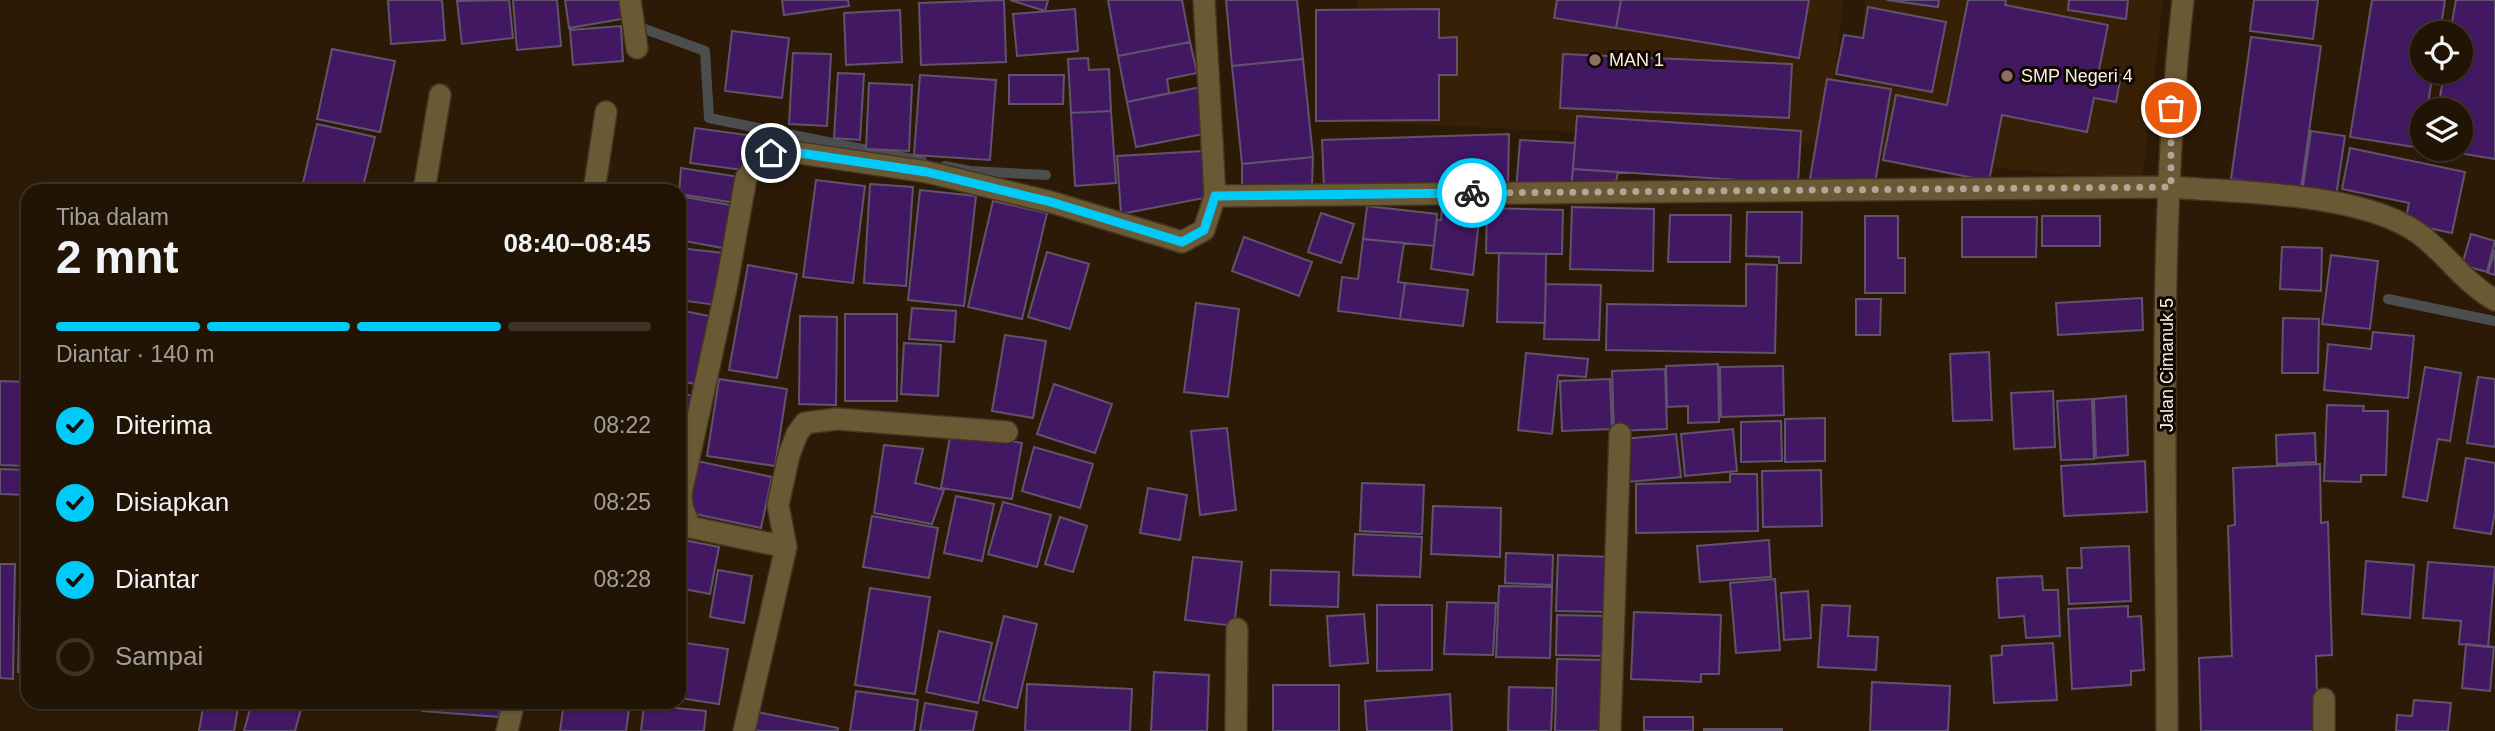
<!DOCTYPE html>
<html lang="id">
<head>
<meta charset="utf-8">
<style>
	:root { --surface:#211405; --page:#291d0f; --text:#f1f3f6; --muted:#a29e9a; --line:#3e3327; --accent:#00cbf8 }
	body { margin:0; font-family:Helvetica,sans-serif; background:var(--page); color:var(--text); height:100vh; display:flex; flex-direction:column; font-size:26px; white-space:nowrap }
	* { box-sizing:border-box; margin:0 }
	p { font-size:23px; color:var(--muted) }
	.icon { flex:none; width:38px; height:38px; fill:none; stroke:currentColor; stroke-width:2; stroke-linecap:round; stroke-linejoin:round }
	.map { position:relative; flex:1; overflow:hidden }
	.drawer { position:absolute; left:21px; top:184px; width:665px; height:525px; display:flex; flex-direction:column; background:var(--surface); border-radius:21px; box-shadow:0 2px 5px #0004,0 0 0 2px var(--line) }
	.drawer>* { flex:none }
	.tools { position:absolute; left:2410px; top:21px; display:grid; gap:14px }
	.tools a { display:grid; place-items:center; width:63px; height:63px; border-radius:50%; background:var(--surface); box-shadow:0 2px 5px #0004,0 0 0 2px var(--line); font-size:35px }
	.pin { position:absolute; display:grid; place-items:center; width:60px; height:60px; color:#fff; margin:-30px; border:4px solid #fff; border-radius:50%; box-shadow:0 2px 7px #0007 }
	.courier { position:absolute; display:grid; place-items:center; width:70px; height:70px; margin:-35px; border:5px solid #00cbf8; border-radius:50%; background:#fff; color:#222; box-shadow:0 2px 9px #0007 }
	.headline em { font-style:normal; font-weight:800 }
	.headline div { display:flex; flex-direction:column-reverse }
	.headline { display:flex; align-items:center; justify-content:space-between; height:119px; padding:0 35px }
	h1 { font-size:46px; font-weight:800; line-height:52px }
	.bar { display:grid; grid-template-columns:repeat(4,1fr); gap:10px 7px; align-content:center; height:84px; padding:0 35px }
	.bar i { height:9px; border-radius:5px; background:var(--line) }
	.bar .current { background:var(--accent) }
	.bar p { grid-column:span 4 }
	ol { padding:0 35px; list-style:none }
	li { display:flex; align-items:center; gap:21px; height:77px }
	li p { margin-inline-start:auto }
	li .icon { padding:7px; border-radius:50%; background:var(--accent); color:#111; stroke-width:4 }
	li:last-child { color:var(--muted) }
	li i { width:38px; height:38px; border:4px solid var(--line); border-radius:50% }
	.map>svg:first-child { display:block }
	.built { fill:#382007 }
	.lines { fill:none; stroke-linecap:round; stroke-linejoin:round }
	.stream { stroke:#4c4d4e; stroke-width:10 }
	.building { fill:#431863; stroke:#60546d; stroke-width:2 }
	.minor-casing { stroke:#453422; stroke-width:24 }
	.minor { stroke:#6a5935; stroke-width:21 }
	.done { stroke:#b4a597; stroke-width:7; stroke-dasharray:0 12.6 }
	.route { stroke:#00cbf8; stroke-width:9 }
	.education-dot { fill:#8d6e63; stroke:#0e0702; stroke-width:2.5 }
	.labels { text-anchor:middle; stroke-width:6; stroke-linejoin:round; paint-order:stroke }
	.poi-label { font-size:18px; fill:#fdf0e4; stroke:#0e0702; text-anchor:start }
	.street-label { font-size:18px; fill:#fdf0e4; stroke:#0e0702 }
</style>
</head>
<body>
<div class="map">
<svg width="2495" height="731" viewBox="0 0 2495 731">
	<rect width="100%" height="100%" fill="#2c1a07"/>
	<path class="built" d="M1357,0H1843L1828,144L1350,121Z
		M1865,0H2163L2142,183L1854,152Z"/>
	<g class="lines">
		<path class="stream" d="M642,28L705,51L709,118L922,161
			M945,166L970,171L1046,175
			M2388,299L2495,321"/>
	</g>
	<path class="building" d="M388,0H442L445,40L391,44Z
		M509,0L513,38L462,44L457,1Z
		M513,0H557L561,46L517,50Z
		M565,0H619L622,19L569,28Z
		M782,0H848L849,6L784,15Z
		M1004,0L1006,62L921,65L919,3Z
		M1010,0H1048L1045,11Z
		M1108,0H1182L1190,42L1118,56Z
		M1226,0H1297L1303,59L1232,66Z
		M1557,0H1621L1616,28L1554,18Z
		M1621,0H1809L1799,58L1616,28Z
		M1887,0H1939L1938,7Z
		M1968,0H2006L2005,5L2108,25L2099,70L2121,75L2116,102L2094,98L2087,132L2002,115L1989,181L1883,160L1896,95L1947,105Z
		M2069,0H2128L2126,19L2068,10Z
		M2254,0H2318L2313,39L2250,31Z
		M2372,0H2445L2440,33H2422V72H2433L2427,110H2422L2421,148L2350,137Z
		M2456,0H2495V159L2434,149H2460V110H2438L2444,72H2460V33H2450Z
		M1868,7L1946,22L1932,92L1836,74L1844,35L1863,38Z
		M1075,9L1078,51L1017,56L1013,14Z
		M1439,9V38L1457,37V75H1439V120L1316,121V10Z
		M900,10L902,62L846,65L844,13Z
		M621,26L623,61L573,65L570,30Z
		M732,31L789,38L782,98L725,91Z
		M2251,37L2321,46L2301,189L2231,179Z
		M1190,42L1197,73L1167,79L1169,93L1127,102L1118,56Z
		M332,49L395,61L380,132L317,119Z
		M793,53L831,54L827,126L789,124Z
		M1563,54L1792,64L1789,118L1560,108Z
		M1088,58L1089,70L1109,69L1111,111L1071,113L1068,59Z
		M1303,59L1313,157L1242,164L1232,66Z
		M838,73L864,74L860,140L834,138Z
		M920,75L996,80L990,160L914,155Z
		M1009,75H1064L1063,104H1009Z
		M1827,79L1891,89L1874,189L1810,179Z
		M869,83L912,85L909,151L866,149Z
		M1201,87L1209,133L1136,147L1127,102Z
		M1111,111L1116,183L1075,186L1071,113Z
		M1577,116L1801,131L1798,184L1573,169Z
		M317,124L375,137L362,191H301Z
		M695,128L747,135L742,170L690,163Z
		M2311,131L2345,136L2336,197L2302,193Z
		M1509,134L1508,187H1324L1322,140Z
		M1520,140L1575,143L1571,189L1516,191Z
		M2350,148L2465,172L2452,233L2405,223L2409,203L2342,189Z
		M1203,151L1204,198L1121,214L1117,156Z
		M1313,157L1312,185L1242,188V164Z
		M681,168L740,177L736,203L679,194Z
		M1573,169L1618,172L1615,186L1571,189Z
		M816,180L865,186L853,283L803,277Z
		M870,184L913,187L906,286L864,283Z
		M920,190L976,196L964,306L908,300Z
		M679,196L736,206L728,249L679,240Z
		M993,201L1047,213L1022,319L968,307Z
		M1367,206L1437,214L1434,246L1363,239Z
		M1442,207L1467,210L1465,220L1479,221L1473,275L1431,269L1437,219L1441,220Z
		M1572,207L1654,209L1653,271L1570,269Z
		M1487,208L1563,210L1562,254L1486,253Z
		M1747,212H1802L1801,263H1779V257L1746,256Z
		M1321,213L1354,224L1341,263L1308,252Z
		M1670,215H1731L1730,262H1668Z
		M1865,216H1898V258H1905V293H1865Z
		M2042,216H2100V246H2042Z
		M1962,217H2037L2036,257H1962Z
		M2471,234L2495,241L2487,272L2462,265Z
		M1244,237L1312,262L1299,296L1232,271Z
		M1363,239L1404,243L1398,282L1405,283L1400,319L1338,311L1342,277L1358,279Z
		M2282,247L2322,248L2321,291L2280,289Z
		M679,248L723,253L716,305L679,300Z
		M2495,250V275L2488,273Z
		M1047,252L1089,264L1070,329L1028,317Z
		M1499,253L1546,254L1545,323L1497,322Z
		M2331,255L2378,261L2370,329L2322,324Z
		M1746,264L1777,265L1775,353L1606,350L1607,304L1746,306Z
		M748,265L797,274L777,378L729,370Z
		M1405,283L1468,290L1463,326L1400,319Z
		M1546,284L1601,285L1599,340L1544,339Z
		M2142,298L2143,330L2058,335L2056,303Z
		M1856,299H1881L1880,335H1856Z
		M1196,303L1239,309L1228,397L1184,392Z
		M912,308L956,311L954,342L909,339Z
		M679,310L714,317L700,385L679,381Z
		M845,314H897V401H845Z
		M800,316L837,317L836,405L799,404Z
		M2283,318L2319,319L2318,373H2282Z
		M2373,332L2414,336L2408,398L2324,390L2328,344L2371,349Z
		M1005,335L1046,341L1033,418L992,411Z
		M904,343L941,345L938,396L901,394Z
		M1989,352L1992,420L1953,421L1950,354Z
		M1526,353L1588,359L1586,377L1558,375L1552,434L1518,430Z
		M1718,364L1719,422L1688,423V406L1667,407L1666,366Z
		M1783,366L1784,415L1721,417L1720,367Z
		M2425,367L2461,373L2450,441L2438,439L2427,501L2403,497Z
		M1665,369L1667,429L1614,431L1612,371Z
		M2478,377L2495,379V447L2467,443Z
		M719,379L787,389L775,466L707,456Z
		M1610,379L1612,429L1562,431L1560,381Z
		M0,381L28,382V466L0,465Z
		M1054,384L1112,404L1095,453L1037,434Z
		M2053,391L2055,447L2014,449L2011,393Z
		M679,393L698,397L685,454L679,453Z
		M2126,396L2128,455L2096,458L2094,399Z
		M2092,399L2094,459L2061,460L2057,401Z
		M2327,405L2364,406L2363,411H2388L2386,475H2361V482L2324,481Z
		M1825,418V461L1785,462V419Z
		M1781,421L1782,461L1741,462V422Z
		M1227,428L1236,510L1200,515L1191,431Z
		M1733,429L1737,471L1685,476L1681,434Z
		M951,431L1022,443L1012,499L941,488Z
		M2315,433L2316,462L2277,464L2276,435Z
		M1676,434L1681,477L1628,482L1623,439Z
		M884,445L923,449L915,483L944,490L932,524L874,513Z
		M1034,447L1093,464L1080,508L1022,491Z
		M2466,458L2495,463V512L2491,534L2454,528Z
		M697,461L772,477L761,528L686,512Z
		M2145,461L2147,512L2064,516L2061,466Z
		M2320,464L2321,523L2328,522L2332,655L2316,656L2318,731H2201L2199,658L2232,656L2228,526L2235,525L2233,468Z
		M0,469L28,470V495L0,494Z
		M1821,470L1822,526L1763,527L1762,471Z
		M1730,474H1757L1758,531L1636,533V484L1730,482Z
		M1362,483L1424,485L1422,534L1360,531Z
		M1148,488L1187,495L1180,540L1140,533Z
		M956,496L994,504L982,561L944,553Z
		M1003,502L1051,515L1037,567L988,554Z
		M1433,506L1501,508L1500,557L1431,554Z
		M872,516L938,528L929,578L863,567Z
		M1060,517L1087,526L1073,572L1045,564Z
		M1355,534L1422,537L1420,577L1353,575Z
		M679,539L719,547L710,594L679,588Z
		M1769,540L1771,577L1700,582L1697,546Z
		M2129,546L2131,601L2069,604L2067,568H2082L2081,548Z
		M1506,553L1553,555L1552,585L1505,583Z
		M21,555H28V672H18Z
		M1558,555L1610,557L1608,612L1556,611Z
		M1193,557L1242,562L1234,626L1185,620Z
		M2366,561L2414,565L2410,618L2362,614Z
		M2428,562L2495,567L2488,647L2459,644L2461,621L2423,618Z
		M0,564H15L13,679L0,678Z
		M718,570L752,576L744,623L710,617Z
		M1271,570L1339,572L1338,607L1270,605Z
		M2042,576L2043,590H2058L2060,636L2026,638L2024,616L1999,618L1997,578Z
		M1775,579L1780,650L1736,653L1730,583Z
		M1499,586L1552,587L1550,658L1496,657Z
		M870,588L930,597L915,694L855,685Z
		M1808,591L1811,638L1784,640L1781,593Z
		M1447,602L1496,603L1493,655L1444,654Z
		M1377,605H1432V670L1377,671Z
		M1822,605L1850,606L1848,636L1878,637L1876,670L1818,667Z
		M2128,606V617L2141,616L2144,670L2131,671V685L2072,689L2068,609Z
		M1634,612L1721,615L1719,674H1701V682L1631,679Z
		M1364,614L1368,663L1330,666L1327,616Z
		M1557,615L1608,616L1606,656L1556,655Z
		M1004,616L1037,624L1017,708L983,700Z
		M939,631L992,643L978,703L926,692Z
		M679,642L728,649L719,704L679,698Z
		M2053,643L2057,700L1994,703L1991,656L2002,655V646Z
		M2466,644L2494,647L2490,691L2462,688Z
		M1557,659L1603,660L1602,731H1555Z
		M1154,672L1209,675L1207,731H1151Z
		M1872,682L1950,686L1948,731H1870Z
		M1027,684L1132,689L1130,731H1025Z
		M1273,685H1339V731H1273Z
		M1509,687L1553,688L1551,731H1508Z
		M856,691L918,700L914,731H850Z
		M1450,694L1452,731H1367L1365,701Z
		M2414,700L2451,703L2448,731H2396L2397,715L2412,716Z
		M204,702H239L234,731H199Z
		M252,702H303L295,731H244Z
		M423,702H500L499,717L422,711Z
		M564,702H630L626,731H560Z
		M925,703L977,712L973,731H920Z
		M644,705L706,711L704,731H641Z
		M757,712L838,728V731H754Z
		M1644,717H1693V731H1644Z
		M1704,729H1782V731H1704Z"/>
	<g class="lines">
		<defs>
			<path id="minor" d="M630,0L637,48
				M424,191L440,95
				M594,191L606,112
				M1215,196L2171,187C2241,193 2360,192 2418,233C2446,253 2464,283 2495,300
				M786,547L690,527L682,507L681,494L726,289L746,178C757,162 767,153 786,151L927,172L1051,202L1182,242L1204,230L1215,196L1204,0
				M507,731L514,702
				M744,731L786,547L778,505L789,455L797,434L805,423L837,419L1007,432
				M1236,731L1237,629
				M1610,731L1620,434
				M2167,731C2167,488 2156,242 2183,0
				M2324,731V699"/>
		</defs>
		<use href="#minor" class="minor-casing"/>
		<use href="#minor" class="minor"/>
	</g>
	<g class="lines">
		<path class="done" d="M1472,193L2171,187V108"/>
		<path class="route" d="M771,153L786,151L927,172L1051,202L1182,242L1204,230L1215,196L1472,193"/>
	</g>
	<g class="education-dot">
		<circle cx="1595" cy="60" r="7"/>
		<circle cx="2007" cy="76" r="7"/>
	</g>
	<g class="labels">
		<g class="poi-label">
			<text x="1609" y="66">MAN 1</text>
			<text x="2021" y="82">SMP Negeri 4</text>
		</g>
		<g class="street-label">
			<text transform="translate(2167 365) rotate(-90)" y="6">Jalan Cimanuk 5</text>
		</g>
	</g>
</svg>
<div class="tools">
<a><svg class="icon" aria-label="locate" viewBox="0 0 24 24"><circle cx="12" cy="12" r="6"/><path d="M12 2v4M12 18v4M2 12h4M18 12h4"/></svg></a>
<a><svg class="icon" aria-label="layers" viewBox="0 0 24 24"><path d="M12 4l9 5-9 5-9-5zM3 14l9 5 9-5"/></svg></a>
</div>
<div class="pin" style="left:2171px;top:108px;background:#ea580c"><svg class="icon" aria-label="bag" viewBox="0 0 24 24"><path d="M5 8h14l-1 12H6zM9 8a3 3 0 0 1 6 0"/></svg></div>
<div class="pin" style="left:771px;top:153px;background:#1f2937"><svg class="icon" aria-label="home" viewBox="0 0 24 24"><path d="M3 11l9-7 9 7M6 9v11h12V9"/></svg></div>
<div class="courier" style="left:1472px;top:193px"><svg class="icon" aria-label="bike" viewBox="0 0 24 24"><circle cx="6" cy="16" r="4"/><circle cx="18" cy="16" r="4"/><path d="M6 16l4-8h5l3 8M10 8l3 8H6M13 5h3"/></svg></div>
<section class="drawer">
<div class="headline"><div><h1>2 mnt</h1><p>Tiba dalam</p></div><em>08:40–08:45</em></div>
<div class="bar"><i class="current"></i><i class="current"></i><i class="current"></i><i></i><p>Diantar · 140 m</p></div>
<ol>
<li><svg class="icon" aria-label="check" viewBox="0 0 24 24"><path d="M5 12l5 5 9-10"/></svg>Diterima<p>08:22</p></li>
<li><svg class="icon" aria-label="check" viewBox="0 0 24 24"><path d="M5 12l5 5 9-10"/></svg>Disiapkan<p>08:25</p></li>
<li><svg class="icon" aria-label="check" viewBox="0 0 24 24"><path d="M5 12l5 5 9-10"/></svg>Diantar<p>08:28</p></li>
<li><i></i>Sampai</li>
</ol>
</section>
</div>
</body>
</html>
